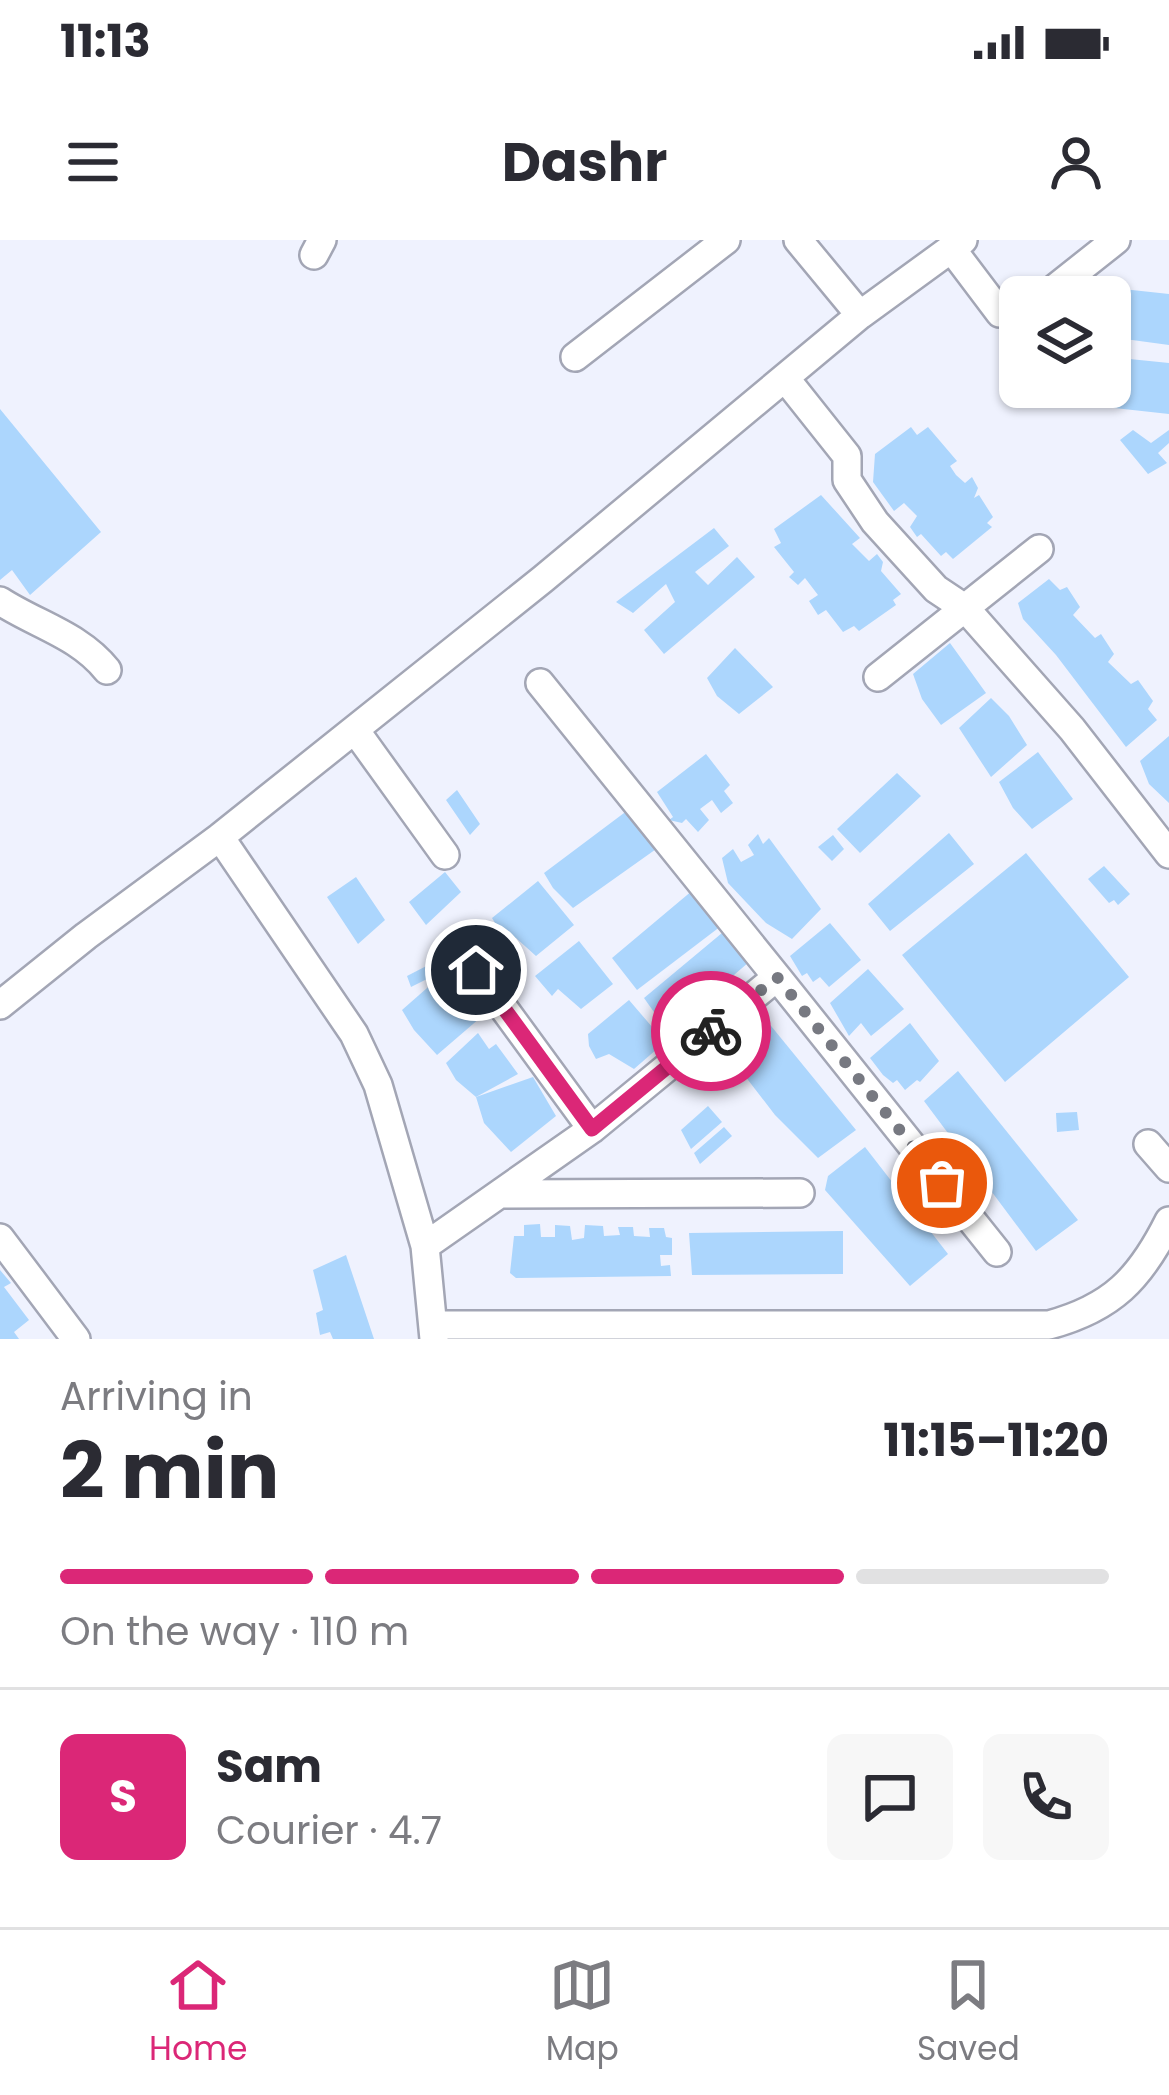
<!DOCTYPE html>
<html lang="en">
<head>
<meta charset="utf-8">
<style>
	:root { --surface:#fff; --page:#f7f7f7; --text:#2b2b33; --muted:#7c7c81; --line:#e1e1e2; --accent:#db2777 }
	body { margin:0; font-family:Poppins,sans-serif; background:var(--page); color:var(--text); height:100vh; display:flex; flex-direction:column; font-size:45px; white-space:nowrap }
	* { box-sizing:border-box; margin:0 }
	p { font-size:39px; color:var(--muted) }
	.icon { flex:none; width:66px; height:66px; fill:none; stroke:currentColor; stroke-width:2; stroke-linecap:round; stroke-linejoin:round }
	.map { position:relative; height:1099px; overflow:hidden }
	.side { display:flex; flex-direction:column; background:var(--surface); flex:1 }
	.side>* { flex:none }
	.controls { position:absolute; left:999px; top:36px; display:grid; gap:24px }
	.controls a { display:grid; place-items:center; width:132px; height:132px; border-radius:18px; background:var(--surface); box-shadow:0 3px 9px #0004; font-size:60px }
	.pin { position:absolute; display:grid; place-items:center; width:102px; height:102px; color:#fff; margin:-51px; border:6px solid #fff; border-radius:50%; box-shadow:0 3px 12px #0007 }
	.courier { position:absolute; display:grid; place-items:center; width:120px; height:120px; margin:-60px; border:9px solid #db2777; border-radius:50%; background:#fff; color:#222; box-shadow:0 3px 15px #0007 }
	.headline em { font-style:normal; font-weight:700 }
	.headline div { display:flex; flex-direction:column-reverse }
	.headline { display:flex; align-items:center; justify-content:space-between; height:204px; padding:0 60px }
	h1 { font-size:78px; font-weight:700; line-height:90px }
	.bar { display:grid; grid-template-columns:repeat(4,1fr); gap:18px 12px; align-content:center; height:144px; padding:0 60px }
	.bar i { height:15px; border-radius:9px; background:var(--line) }
	.bar .current { background:var(--accent) }
	.bar p { grid-column:span 4 }
	.line { display:flex; align-items:center; gap:30px; padding:0 60px; border-top:3px solid var(--line) }
	.line div { flex:1 }
	.round { display:grid; place-items:center; flex:none; width:126px; height:126px; border-radius:18px; background:var(--page) }
	.status { display:flex; justify-content:space-between; align-items:center; height:84px; padding:0 60px; background:var(--surface); direction:ltr }
	.status svg { height:33px; fill:currentColor }
	header { display:flex; justify-content:space-between; align-items:center; height:156px; padding:0 60px; background:var(--surface); font-size:54px; font-weight:700 }
	.menu { display:flex; justify-content:space-around; align-items:center; height:168px; border-top:3px solid var(--line); background:var(--surface); font-size:33px; color:var(--muted) }
	.menu a { display:grid; justify-items:center; gap:6px }
	.menu .current { color:var(--accent) }
	.map>svg:first-child { display:block }
	.building { fill:#acd6fd }
	.lines { fill:none; stroke-linecap:round; stroke-linejoin:round }
	.minor-casing { stroke:#a3a6b5; stroke-width:32 }
	.minor { stroke:#fff; stroke-width:27 }
	.done { stroke:#777981; stroke-width:12; stroke-dasharray:0 21.6 }
	.route { stroke:#db2777; stroke-width:15 }
</style>
</head>
<body>
<div class="status"><b>11:13</b><svg viewBox="0 0 49 12"><path d="M0 12V9h3v3zM5 12V6h3v6zM10 12V3h3v9zM15 12V0h3v12zM26 1h20v11H26zM47 4h2v5h-2z"/></svg></div>
<header><svg class="icon" aria-label="menu" viewBox="0 0 24 24"><path d="M4 6h16M4 12h16M4 18h16"/></svg>Dashr<svg class="icon" aria-label="person" viewBox="0 0 24 24"><circle cx="12" cy="8" r="4"/><path d="M4 21q1-7 8-7t8 7"/></svg></header>
<div class="map">
<svg width="1169" height="1099" viewBox="0 0 1169 1099">
	<rect width="100%" height="100%" fill="#eff2fe"/>
	<path class="building" d="M1095,46L1169,54V105L1110,97V57H1094Z
		M1110,117L1169,123V174L1087,165L1086,147H1110Z
		M0,169L101,292L30,355L12,330L0,340Z
		M911,187L917,195L928,187L957,221L950,226L956,235L965,243L972,237L978,248L974,258L979,255L993,277L987,283L992,287L953,319L946,312L941,316L921,294L917,297L910,287L917,276L904,263L894,271L873,242L875,214Z
		M1133,190L1151,203L1169,190V203L1158,213L1167,223L1148,234L1120,200Z
		M821,255L860,298L852,304L869,321L877,314L883,322L881,331L901,354L893,360L896,365L859,391L854,386L843,392L826,370L818,375L809,361L818,355L805,338L798,345L789,337L794,332L774,307L781,303L774,289Z
		M714,288L729,306L695,332L708,345L737,317L755,337L664,414L644,390L675,362L666,344L633,373L616,362Z
		M1049,339L1060,350L1067,347L1080,367L1073,375L1095,398L1101,394L1114,414L1108,422L1131,444L1138,440L1153,461L1148,469L1157,480L1126,507L1056,415L1023,379L1018,363Z
		M950,403L986,453L941,485L922,459L913,434Z
		M735,408L773,447L739,474L717,456L707,438Z
		M991,458L1009,476L1027,505L991,537L959,488Z
		M1169,496V563L1149,544L1140,521Z
		M1038,512L1073,559L1032,589L1013,568L999,542Z
		M706,514L730,545L724,551L733,563L721,573L712,560L700,569L709,580L698,592L686,579L682,583L669,580L673,577L657,552Z
		M897,533L921,556L860,613L837,589Z
		M457,550L480,584L470,595L446,560Z
		M628,570L659,607L573,668L553,648L544,633Z
		M949,593L974,624L890,691L868,664Z
		M758,594L763,604L769,598L821,669L792,699L766,683L728,643L722,618L733,609L741,622L754,615L748,605Z
		M833,595L844,609L832,621L818,607Z
		M1026,613L1129,737L1005,842L902,715Z
		M1104,626L1130,654L1118,665L1114,660L1109,663L1088,639Z
		M445,632L461,652L426,685L409,662Z
		M356,637L385,680L358,704L327,657Z
		M538,641L574,685L536,716L516,698L506,704L497,698L501,693L492,678Z
		M693,650L721,686L637,750L612,718Z
		M830,683L861,720L829,747L820,737L813,742L807,733L802,736L790,716Z
		M460,685L468,695L439,715L431,707Z
		M722,693L749,722L668,792L644,758Z
		M579,701L613,744L581,769L558,749L552,756L535,736Z
		M442,718L447,729L411,747L407,736Z
		M868,729L904,769L871,796L861,783L849,796L830,763Z
		M435,741L480,778L437,815L414,790L402,770Z
		M629,760L665,802L634,829L609,814L596,819L589,806L588,794Z
		M767,781L856,890L818,918L775,875L725,810Z
		M910,783L939,821L920,842L917,840L905,850L897,840L893,843L883,835L870,818Z
		M478,793L489,809L496,804L518,834L476,857L456,840L446,823Z
		M958,831L1078,980L1036,1011L924,861Z
		M533,837L556,876L511,912L484,883L476,857Z
		M708,866L722,882L691,909L681,890Z
		M1077,872L1079,890L1057,892L1056,873Z
		M724,887L732,896L700,924L694,913Z
		M865,907L948,1014L910,1046L825,950L828,936Z
		M540,984L541,997H555V985L570,986L572,1000L584,998L585,985L603,986L604,996L620,995L618,987H633L634,996L650,997L649,988H664L666,997L672,998V1015H660L661,1026L670,1025L671,1036L516,1038L510,1033L514,996H524V985Z
		M843,991V1034L692,1035L689,993Z
		M346,1015L374,1099H333L330,1092L320,1095L316,1073L323,1070L313,1030Z
		M0,1030L11,1043L4,1047L29,1080L14,1092L19,1099H0Z"/>
	<g class="lines">
		<defs>
			<path id="minor" d="M798,0L860,75
				M951,8L1000,73H1020
				M314,15L322,0
				M1044,57L1116,0
				M575,117L726,0
				M785,138L847,216V240L875,282L936,349L966,369L1072,489L1169,614
				M0,361C37,385 79,395 107,430
				M878,437L1039,309
				M355,490L445,615
				M220,597L354,794L378,845L425,1006L434,1099
				M475,729L592,889
				M777,737L997,1012
				M0,765L86,696L220,597L543,339L860,75L963,0
				M1148,904L1169,928
				M500,954L800,953
				M0,998L76,1099
				M425,1006L592,889L777,737L540,443
				M436,1085H1049C1112,1068 1140,1039 1169,981"/>
		</defs>
		<use href="#minor" class="minor-casing"/>
		<use href="#minor" class="minor"/>
	</g>
	<g class="lines">
		<path class="done" d="M711,791L777,737L942,943"/>
		<path class="route" d="M476,730L592,889L711,791"/>
	</g>
</svg>
<div class="controls">
<a><svg class="icon" aria-label="layers" viewBox="0 0 24 24"><path d="M12 4l9 5-9 5-9-5zM3 14l9 5 9-5"/></svg></a>
</div>
<div class="pin" style="left:942px;top:943px;background:#ea580c"><svg class="icon" aria-label="bag" viewBox="0 0 24 24"><path d="M5 8h14l-1 12H6zM9 8a3 3 0 0 1 6 0"/></svg></div>
<div class="pin" style="left:476px;top:730px;background:#1f2937"><svg class="icon" aria-label="home" viewBox="0 0 24 24"><path d="M3 11l9-7 9 7M6 9v11h12V9"/></svg></div>
<div class="courier" style="left:711px;top:791px"><svg class="icon" aria-label="bike" viewBox="0 0 24 24"><circle cx="6" cy="16" r="4"/><circle cx="18" cy="16" r="4"/><path d="M6 16l4-8h5l3 8M10 8l3 8H6M13 5h3"/></svg></div>
</div>
<section class="side">
<div class="headline"><div><h1>2 min</h1><p>Arriving in</p></div><em>11:15–11:20</em></div>
<div class="bar"><i class="current"></i><i class="current"></i><i class="current"></i><i></i><p>On the way · 110 m</p></div>
<div class="line" style="height:216px"><b class="round" style="background:var(--accent);color:#fff">S</b><div><b>Sam</b><p>Courier · 4.7</p></div><a class="round"><svg class="icon" aria-label="chat" viewBox="0 0 24 24"><path d="M4 5h16v11H9l-5 4z"/></svg></a><a class="round"><svg class="icon" aria-label="phone" viewBox="0 0 24 24"><path d="M5 4h4l2 5-3 2q2 4 5 5l2-3 5 2v4C11 20 4 13 5 4z"/></svg></a></div>
</section>
<nav class="menu">
<a class="current"><svg class="icon" aria-label="home" viewBox="0 0 24 24"><path d="M3 11l9-7 9 7M6 9v11h12V9"/></svg>Home</a>
<a><svg class="icon" aria-label="map" viewBox="0 0 24 24"><path d="M3 6l6-2 6 2 6-2v14l-6 2-6-2-6 2zM9 4v14M15 6v14"/></svg>Map</a>
<a><svg class="icon" aria-label="saved" viewBox="0 0 24 24"><path d="M7 4h10v16l-5-4-5 4z"/></svg>Saved</a>
</nav>
</body>
</html>
